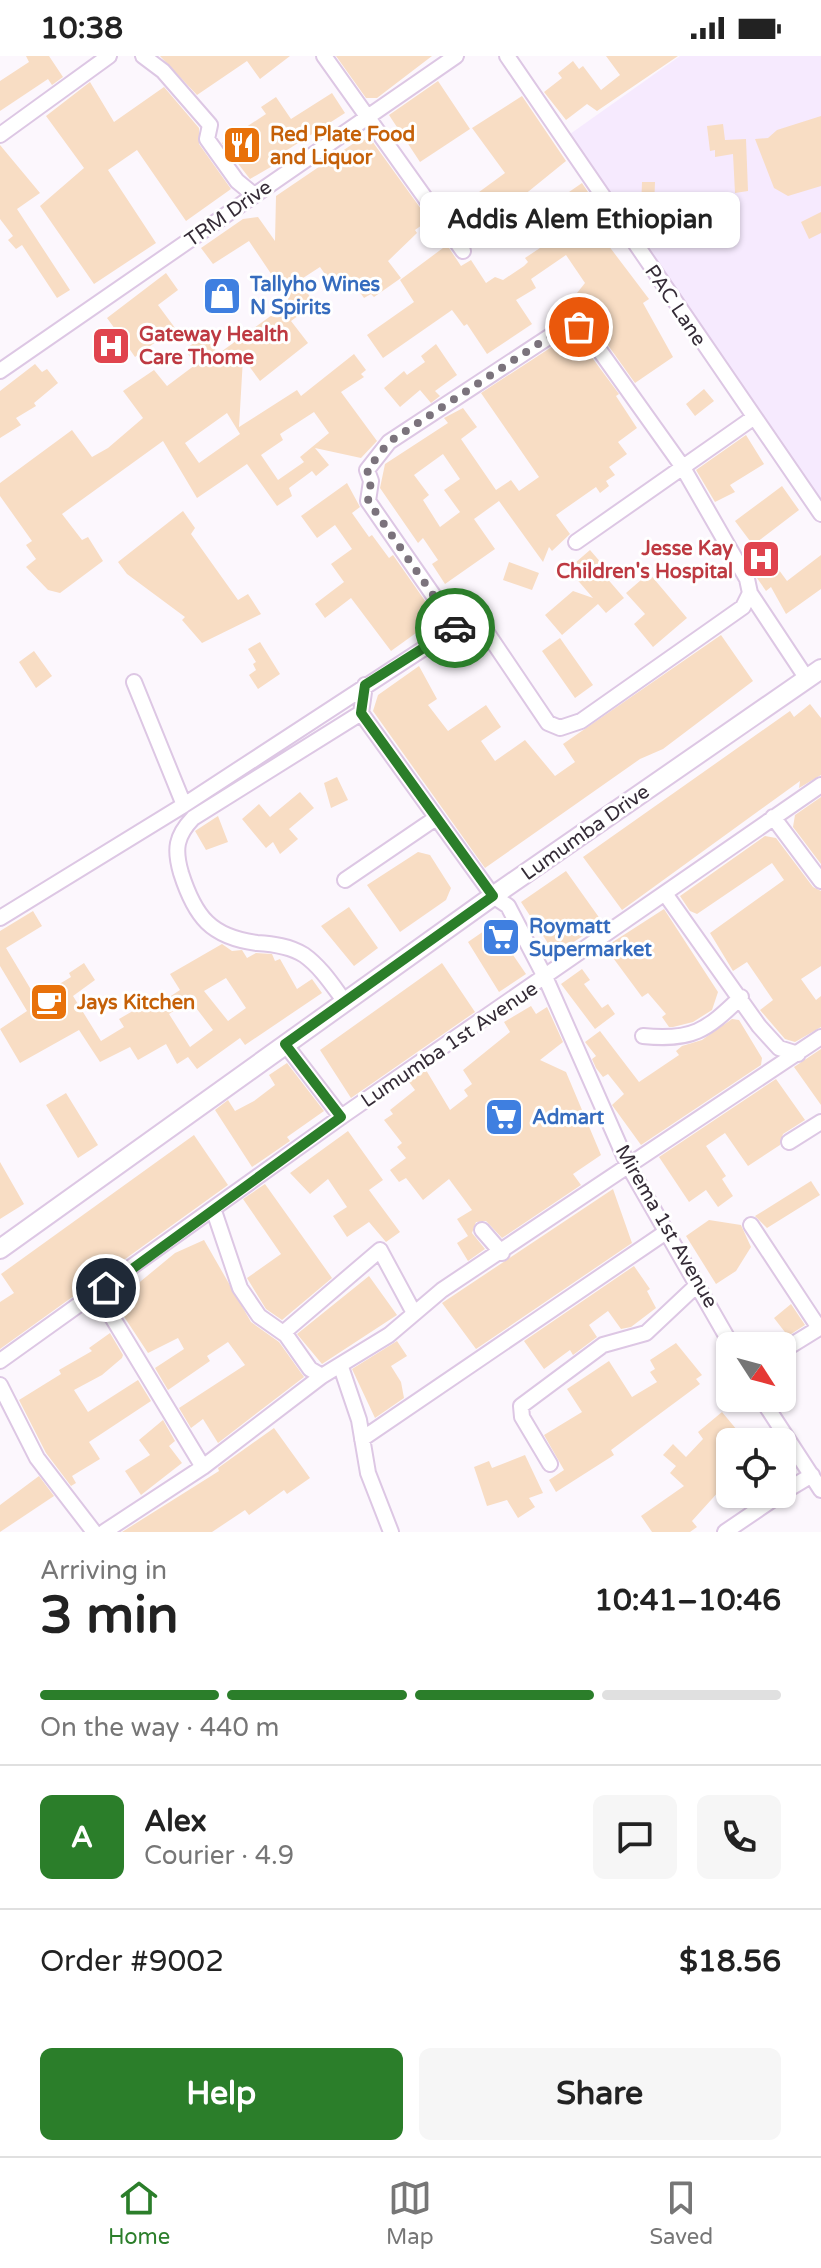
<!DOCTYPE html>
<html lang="en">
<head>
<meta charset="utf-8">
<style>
	:root { --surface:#fff; --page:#f6f6f6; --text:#222; --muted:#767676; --line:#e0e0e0; --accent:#2b7e2a }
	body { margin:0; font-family:"Varela Round",sans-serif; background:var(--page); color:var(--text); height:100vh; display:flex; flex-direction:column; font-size:30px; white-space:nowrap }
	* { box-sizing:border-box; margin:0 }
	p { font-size:26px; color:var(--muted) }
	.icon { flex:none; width:44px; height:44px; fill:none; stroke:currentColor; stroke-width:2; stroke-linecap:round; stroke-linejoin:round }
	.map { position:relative; height:1476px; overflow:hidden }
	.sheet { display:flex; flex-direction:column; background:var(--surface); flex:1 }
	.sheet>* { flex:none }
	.needle { width:52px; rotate:126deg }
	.fabs { position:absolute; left:716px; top:1276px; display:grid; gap:16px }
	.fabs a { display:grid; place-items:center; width:80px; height:80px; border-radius:12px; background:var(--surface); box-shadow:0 2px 6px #0004; font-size:40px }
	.pin { position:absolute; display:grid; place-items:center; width:68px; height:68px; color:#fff; margin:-34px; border:4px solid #fff; border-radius:50%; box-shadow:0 2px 8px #0007 }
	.courier { position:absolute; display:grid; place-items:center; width:80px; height:80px; margin:-40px; border:6px solid #2b7e2a; border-radius:50%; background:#fff; color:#222; box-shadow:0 2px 10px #0007 }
	.bubble { position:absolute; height:56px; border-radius:12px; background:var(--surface); box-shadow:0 2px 6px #0004; font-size:26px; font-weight:700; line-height:56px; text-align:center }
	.summary em { font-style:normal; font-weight:700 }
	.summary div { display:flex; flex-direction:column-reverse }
	.summary { display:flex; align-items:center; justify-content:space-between; height:136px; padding:0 40px }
	h1 { font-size:52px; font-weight:700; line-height:60px }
	.bar { display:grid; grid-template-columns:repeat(4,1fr); gap:12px 8px; align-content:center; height:96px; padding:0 40px }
	.bar i { height:10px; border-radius:6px; background:var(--line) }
	.bar .active { background:var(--accent) }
	.bar p { grid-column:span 4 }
	.line { display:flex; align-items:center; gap:20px; padding:0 40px; border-top:2px solid var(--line) }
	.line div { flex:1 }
	.round { display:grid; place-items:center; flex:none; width:84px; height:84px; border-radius:12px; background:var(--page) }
	.cta { display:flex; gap:16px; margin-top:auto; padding:16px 40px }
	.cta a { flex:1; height:92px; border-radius:12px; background:var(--accent); color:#fff; font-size:32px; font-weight:700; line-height:92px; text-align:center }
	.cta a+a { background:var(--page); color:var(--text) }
	.status { display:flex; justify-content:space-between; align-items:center; height:56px; padding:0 40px; background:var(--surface); direction:ltr }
	.status svg { height:22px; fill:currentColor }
	.tabs { display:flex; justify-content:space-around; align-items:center; height:112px; border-top:2px solid var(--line); background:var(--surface); font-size:22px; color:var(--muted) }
	.tabs a { display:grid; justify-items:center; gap:4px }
	.tabs .active { color:var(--accent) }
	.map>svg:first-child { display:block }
	.education { fill:#f6eafe }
	.building { fill:#f8ddc4; fill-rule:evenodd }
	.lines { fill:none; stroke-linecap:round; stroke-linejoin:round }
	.minor-casing { stroke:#ddc7e4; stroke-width:18 }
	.tertiary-casing { stroke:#ddc7e4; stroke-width:22 }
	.minor { stroke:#fff; stroke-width:14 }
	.tertiary { stroke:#fff; stroke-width:18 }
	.done { stroke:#7b737c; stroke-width:8; stroke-dasharray:0 14.4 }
	.route { stroke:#2b7e2a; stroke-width:10 }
	.labels { text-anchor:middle; stroke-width:6; stroke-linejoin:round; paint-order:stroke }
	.food-label { font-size:20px; font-weight:bold; fill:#c56008; stroke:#fff; text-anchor:start }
	.street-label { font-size:20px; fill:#352c37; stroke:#fff }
	.shop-label { font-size:20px; font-weight:bold; fill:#366cbe; stroke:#fff; text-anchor:start }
	.health-label { font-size:20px; font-weight:bold; fill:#be3a42; stroke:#fff; text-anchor:start }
</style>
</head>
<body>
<div class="status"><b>10:38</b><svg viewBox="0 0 49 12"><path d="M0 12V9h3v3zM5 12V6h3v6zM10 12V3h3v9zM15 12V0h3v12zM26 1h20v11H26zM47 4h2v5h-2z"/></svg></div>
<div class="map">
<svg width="821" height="1476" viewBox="0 0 821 1476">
	<rect width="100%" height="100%" fill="#fcf7fd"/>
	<path class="education" d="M680,0H821V454L563,83Z"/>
	<path class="building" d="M26,0H49L63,21L52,29L48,23L0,55V25L29,6Z
		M160,0H290L260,23L247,5L197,39Z
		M336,0H432L377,42H366Z
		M606,0H678L597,55L587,48L566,64L544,36L562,22L558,17L573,5L579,13L583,10L601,34L620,19Z
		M438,25L470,73L420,106L389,59Z
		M90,26L114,66L164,31L199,72V88L231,133L186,165L137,94L108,114L156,187L94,228L40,150L84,112L46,60Z
		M332,37L345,57L284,96L279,101L281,105L250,123L222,87L266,58L261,51L276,41L291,63Z
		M522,40L566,105L513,148L464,179L449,158L505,117L472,72Z
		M821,60V130L788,140L774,132L755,83L768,82L777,74Z
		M723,68L725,84L746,83L748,135L735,137L733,98L715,101V94L710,95L707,70Z
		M360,83L372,85L429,164L415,174L417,177L388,205L401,222L374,241L371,238L364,242L351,224L336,234L320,211L300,224L314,248L291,265L308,287L260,325L243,302L239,371L297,334L301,340L354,298L366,314L361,318L364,321L341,336L377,385L361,402L315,392L329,409L316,420L312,415L289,432L292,440L277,450L247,408L197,442L163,385L62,458L82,484L88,481L103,505L60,537L48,534L26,511L36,503L26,489L32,485L0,440V427L72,374L92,401L108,392L143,362L123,335L154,314L167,330L195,309L185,293L206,279L218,298L290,246L249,185L213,208L201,192L243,163L258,161L275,185L276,140ZM314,356L329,377L300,401L304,406L278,424L261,399L283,384L280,378ZM227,357L240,378L199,407L185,387Z
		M0,89L40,137L17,153L70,234L57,242L22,189L16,193L8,184L13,180L0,163Z
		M642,126H655L654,153H641Z
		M582,127L594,145L588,155L599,177L649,243L643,247L673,301L635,327L600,278L577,237L585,227L566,199L531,223L536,232L516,244L532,268L487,298L467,268L464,270L452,254L383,302L367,279L414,246L400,224L447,189L461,210L471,204L486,227L495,221L503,224L524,210L528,206L525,202L549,186L533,161L545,152L548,157L572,140L569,136Z
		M821,156V177L809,183L801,166Z
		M166,217L178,234L158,249L175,272L135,301L126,288L105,302L94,287L115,273L107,262Z
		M567,281H575L582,288L619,338L616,340L637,372L618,386L627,398L609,411L615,419L606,425L609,430L600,437L596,431L556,459L570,478L552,495L549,491L543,506L499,445L474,463L495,493L445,528L432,508L438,504L423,482L418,487L380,432L385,408L448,367L444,362L463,352L477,371L461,383L496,434L511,424L519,435L539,421L481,337ZM443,398L460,423L444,434L460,456L440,471L423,444L429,439L414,419Z
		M436,288L457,319L435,335L440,340L431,347L420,334L400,351L384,332L404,315L407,319L425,306L421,300Z
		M35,308L42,316L47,313L58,327L34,347L36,350L16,362L21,369L0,382V335Z
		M704,333L714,345L695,360L686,348Z
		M746,379L764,408L730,429L735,436L715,446L696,414Z
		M347,427L360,451L352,457L369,481L372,479L389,502L393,499L430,552L441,559L391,595L351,542L325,562L315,548L344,526L331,508L352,493L335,469L317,482L301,460Z
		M782,430L799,454L753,489L735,465Z
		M183,455L195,472L191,478L238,544L248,538L261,558L202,587L182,564L185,561L127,518L118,506Z
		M760,488L787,525L821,499V533L786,558L771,531L766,535L757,522L745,499Z
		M590,494L603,509L599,513L624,542L606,557L598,548L562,579L545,559L573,535L593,542L568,513Z
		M509,506L539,517L532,534L503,524Z
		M649,517L687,562L653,591L634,568L645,558L626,537Z
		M721,579L753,625L663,693L640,703L485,812L373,655L378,639L419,610L437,643L428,649L448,675L486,649L501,671L481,685L495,705L525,684L555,720L575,706L563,688Z
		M560,582L593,629L575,642L542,595Z
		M260,586L280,618L258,633L249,619L256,614L253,608L256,606L248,593Z
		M34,595L52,620L36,632L19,606Z
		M810,648L821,662V719L799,732L800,725L622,854L583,801L790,655L794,661Z
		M337,721L348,744L331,752L324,727Z
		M300,736L314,752L289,773L298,783L280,798L273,786L266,792L242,763L259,748L270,761Z
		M821,741V808L793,771L795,759Z
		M218,760L228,786L206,794L195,775Z
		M765,780L776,782L813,831L821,835V910L801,923L816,944L821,940V971L795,986L785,983L760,954L773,944L747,906L733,915L710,877L784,824L772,807L697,858L690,855L680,840Z
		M418,796L430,799L451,832L446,844L400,876L367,829Z
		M566,815L603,867L555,898L521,846Z
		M349,851L378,892L354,910L321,870Z
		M664,853L718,936L712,954L693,966L673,971H669L662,961L666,958L648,937L642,941L605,891Z
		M33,855L42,870L6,892L36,942L71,921L69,917L84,907L95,924L73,940L101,985L124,971L119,963L150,945L154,951L180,934L170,918L222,888L232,895L242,894L247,902L256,897L272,898L275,905L280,903L297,933L312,923L322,937L245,989L240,982L197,1013L188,1001L177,1008L166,988L138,1004L130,991L100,1006L79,974L20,1007L0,973L27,955L0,910V875ZM226,922L246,952L228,965L204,935ZM190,944L213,974L190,991L169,958Z
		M497,866L511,887L507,890L526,918L499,936L468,886Z
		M442,907L475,956L351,1042L320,994Z
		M582,913L590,924L584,928L602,952L608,948L615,958L595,973L561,928Z
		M531,950L536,958L547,951L563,986L540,1004L566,1016L601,1099L573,1118L581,1129L502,1182L486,1165L476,1166L472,1177L485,1193L468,1205L457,1187L468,1180L457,1163L472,1154L449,1123L423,1144L406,1122L399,1126L390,1114L406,1102L397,1091L402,1087L384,1064L393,1058L390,1054L415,1034L409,1026L426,1014L450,1054L468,1040L464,1034L472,1028L463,1014L510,976L504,966Z
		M732,963L739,964L762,1002L761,1009L641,1089L612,1049L624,1038L608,1018L603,1021L596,1012L592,1003L596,1000L585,986L600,975L639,1026L679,999L676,995L682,990L702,984Z
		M821,993V1049L794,1011Z
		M287,1007L324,1055L287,1081L290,1085L252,1111L215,1054L228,1044L235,1055L254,1045L275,1029L269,1019Z
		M776,1023L805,1064L783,1078L780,1089L748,1110L725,1077L706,1090L726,1120L722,1123L733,1140L718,1151L706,1134L689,1146L659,1101Z
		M66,1037L98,1089L78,1102L46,1049Z
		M348,1075L383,1124L369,1134L400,1176L386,1186L369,1166L347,1181L333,1160L347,1151L328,1123L310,1138L290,1117Z
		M194,1079L228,1129L0,1293V1246L14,1237L1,1218Z
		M0,1106L24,1148L0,1163Z
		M811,1125L820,1139L767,1172L755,1160Z
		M265,1128L332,1222L282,1264L266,1253L247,1222L281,1198L243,1143Z
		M613,1133L632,1187L476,1293L442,1247Z
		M709,1164L741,1169L751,1191L736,1215L716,1228L686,1180Z
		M204,1184L251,1266L279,1286L304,1321L218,1387L203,1363L191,1372L179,1352L245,1309L228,1286L207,1300L210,1305L168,1334L155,1312L184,1293L178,1282L148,1297L119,1253L118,1244L175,1197Z
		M634,1210L650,1233L647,1235L656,1252L631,1271L621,1273L608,1255L589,1269L597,1281L573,1299L570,1294L544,1313L524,1285Z
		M369,1220L397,1259L322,1308L297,1278Z
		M791,1248L805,1269L788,1280L774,1262Z
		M110,1277L123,1299L122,1302L102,1319L74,1334L88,1356L138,1324L151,1345L89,1386L100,1403L72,1420L76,1427L71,1430L46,1397L19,1344L61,1318L59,1314L92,1295L89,1292Z
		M397,1285L407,1300L391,1310L401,1326L404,1342L375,1362L352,1313Z
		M676,1287L702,1319L696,1323L700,1328L611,1394L614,1399L556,1436L549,1424L564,1414L544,1379L582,1356L567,1333L609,1305L632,1341L657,1326L650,1316L655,1313L650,1304Z
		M722,1356L747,1386H730V1423L692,1465L697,1471L690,1476H652L641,1460L684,1430L670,1417L676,1410L663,1399L673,1388L686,1401L703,1383L698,1376Z
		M163,1364L175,1385L169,1390L182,1407L141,1439L125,1415L150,1399L139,1384Z
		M274,1372L310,1422L287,1438L284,1434L249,1459L245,1454L212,1476H122L219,1415L218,1412Z
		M525,1399L543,1437L529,1442L535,1451L518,1462L507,1444L487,1450L474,1411L489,1405L492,1412Z
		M39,1420L54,1440L0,1476V1449Z"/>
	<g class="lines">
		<defs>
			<path id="minor" d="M143,0L163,15L210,69L207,83L237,125L254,139
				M324,0L463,195
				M507,0L821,458
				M0,79L109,0
				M564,271H579L590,281L682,410L747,523L750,537L743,551L581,665L560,672L548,667L475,559L438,546L368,445L371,425L367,414L389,386Z
				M0,315L456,0
				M576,486L753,362
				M750,537L807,623
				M134,626L184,749
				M365,629L361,657L493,840L508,850L546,923L628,1109L732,1290
				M773,761L821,825
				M345,824L436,762
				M666,839L759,970L779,992L798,998
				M0,862L184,749L475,559
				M345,946C333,930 321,911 304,899C290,890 273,888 257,887C211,881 195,861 181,817C174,793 176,780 193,762L361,657
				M643,980C692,985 706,975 741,941
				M285,988L341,1061
				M789,1086L821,1066
				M214,1155L240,1232L259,1260L286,1279L310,1313L322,1320
				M751,1169L819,1272
				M482,1174L502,1197
				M106,1232L109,1256L203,1411
				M283,1277L380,1194L414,1257
				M782,1295L821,1271
				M0,1305L341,1061L821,729
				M341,1311L359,1364L368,1417L391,1476
				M0,1329L37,1402L94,1476
				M761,1342L821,1434
				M362,1383L666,1176
				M550,1408L522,1361L521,1350L603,1289L646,1277L697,1229
				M782,1437L812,1419
				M104,1476L203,1411L322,1320L389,1279L442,1234L821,981
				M725,1476L781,1438"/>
			<path id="tertiary" d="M0,1193L493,840L821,613"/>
		</defs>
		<use href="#minor" class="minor-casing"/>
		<use href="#tertiary" class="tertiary-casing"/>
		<use href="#minor" class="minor"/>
		<use href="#tertiary" class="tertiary"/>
	</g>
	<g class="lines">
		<path class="done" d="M455,572L475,559L438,546L368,445L371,425L367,414L389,386L564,271H579"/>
		<path class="route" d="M106,1232L341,1061L285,988L493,840L361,657L365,629L455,572"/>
	</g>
	<defs>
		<symbol id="restaurant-square" viewBox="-11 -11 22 22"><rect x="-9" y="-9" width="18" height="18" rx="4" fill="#e8710a" stroke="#fff"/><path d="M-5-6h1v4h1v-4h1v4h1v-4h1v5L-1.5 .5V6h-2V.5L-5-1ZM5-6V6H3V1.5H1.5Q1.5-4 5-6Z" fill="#fff"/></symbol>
		<symbol id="shop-square" viewBox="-11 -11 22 22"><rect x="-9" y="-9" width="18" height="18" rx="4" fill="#3f7fe0" stroke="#fff"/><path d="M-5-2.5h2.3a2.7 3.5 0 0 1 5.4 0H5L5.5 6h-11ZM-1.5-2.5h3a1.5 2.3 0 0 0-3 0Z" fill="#fff"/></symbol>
		<symbol id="hospital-square" viewBox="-11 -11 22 22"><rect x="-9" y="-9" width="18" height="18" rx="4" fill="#e0444e" stroke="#fff"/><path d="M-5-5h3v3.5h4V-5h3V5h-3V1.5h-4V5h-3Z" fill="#fff"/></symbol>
		<symbol id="supermarket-square" viewBox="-11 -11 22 22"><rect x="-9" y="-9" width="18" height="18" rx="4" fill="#3f7fe0" stroke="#fff"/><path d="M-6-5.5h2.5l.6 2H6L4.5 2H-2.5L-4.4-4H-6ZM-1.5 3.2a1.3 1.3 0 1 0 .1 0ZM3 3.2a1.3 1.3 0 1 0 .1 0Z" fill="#fff"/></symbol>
		<symbol id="cafe-square" viewBox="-11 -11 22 22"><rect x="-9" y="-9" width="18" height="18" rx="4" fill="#e8710a" stroke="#fff"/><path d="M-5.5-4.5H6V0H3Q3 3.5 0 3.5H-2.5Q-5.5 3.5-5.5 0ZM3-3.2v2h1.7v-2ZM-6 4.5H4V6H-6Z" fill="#fff"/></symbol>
	</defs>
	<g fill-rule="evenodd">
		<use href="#restaurant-square" x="220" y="67" width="44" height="44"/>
		<use href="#shop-square" x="200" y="218" width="44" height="44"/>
		<use href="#hospital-square" x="89" y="268" width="44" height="44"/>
		<use href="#hospital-square" x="739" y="481" width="44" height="44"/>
		<use href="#supermarket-square" x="479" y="859" width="44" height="44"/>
		<use href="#cafe-square" x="27" y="924" width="44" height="44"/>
		<use href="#supermarket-square" x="482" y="1039" width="44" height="44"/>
	</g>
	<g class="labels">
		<g class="food-label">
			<text x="270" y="85">Red Plate Food<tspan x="270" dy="23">and Liquor</tspan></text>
			<text x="77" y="953">Jays Kitchen</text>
		</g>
		<g class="street-label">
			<text transform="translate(228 157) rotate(-35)" y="7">TRM Drive</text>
			<text transform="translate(676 249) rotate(56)" y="7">PAC Lane</text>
			<text transform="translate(585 776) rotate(-35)" y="7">Lumumba Drive</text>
			<text transform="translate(449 988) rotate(-34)" y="7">Lumumba 1st Avenue</text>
			<text transform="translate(667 1170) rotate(60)" y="7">Mirema 1st Avenue</text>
		</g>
		<g class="shop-label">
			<text x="250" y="235">Tallyho Wines<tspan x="250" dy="23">N Spirits</tspan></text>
			<text x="529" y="877">Roymatt<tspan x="529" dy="23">Supermarket</tspan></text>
			<text x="532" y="1068">Admart</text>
		</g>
		<g class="health-label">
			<text x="139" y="285">Gateway Health<tspan x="139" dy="23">Care Thome</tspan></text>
			<text x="733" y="499" text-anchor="end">Jesse Kay<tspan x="733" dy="23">Children's Hospital</tspan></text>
		</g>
	</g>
</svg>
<div class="fabs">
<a><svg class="needle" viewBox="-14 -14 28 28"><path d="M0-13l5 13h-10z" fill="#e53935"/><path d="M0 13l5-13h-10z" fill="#767676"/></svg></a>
<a><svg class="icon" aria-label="locate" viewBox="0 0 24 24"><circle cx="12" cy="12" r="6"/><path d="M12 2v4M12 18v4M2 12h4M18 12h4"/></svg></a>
</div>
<div class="pin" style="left:579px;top:271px;background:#ea580c"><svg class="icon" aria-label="bag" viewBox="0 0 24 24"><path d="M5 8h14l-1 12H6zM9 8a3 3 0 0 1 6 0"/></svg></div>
<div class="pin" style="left:106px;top:1232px;background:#1f2937"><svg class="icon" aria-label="home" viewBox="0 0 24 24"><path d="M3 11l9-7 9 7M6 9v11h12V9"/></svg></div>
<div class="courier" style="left:455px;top:572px"><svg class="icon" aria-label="car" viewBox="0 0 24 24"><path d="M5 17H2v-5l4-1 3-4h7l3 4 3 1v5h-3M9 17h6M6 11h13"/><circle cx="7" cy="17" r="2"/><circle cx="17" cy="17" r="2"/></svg></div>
<div class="bubble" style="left:420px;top:136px;width:320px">Addis Alem Ethiopian</div>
</div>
<section class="sheet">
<div class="summary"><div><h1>3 min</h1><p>Arriving in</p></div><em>10:41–10:46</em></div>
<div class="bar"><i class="active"></i><i class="active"></i><i class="active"></i><i></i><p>On the way · 440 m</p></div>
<div class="line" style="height:144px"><b class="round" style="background:var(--accent);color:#fff">A</b><div><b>Alex</b><p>Courier · 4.9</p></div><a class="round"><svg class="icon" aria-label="chat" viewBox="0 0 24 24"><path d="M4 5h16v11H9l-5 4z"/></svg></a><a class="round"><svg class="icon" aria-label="phone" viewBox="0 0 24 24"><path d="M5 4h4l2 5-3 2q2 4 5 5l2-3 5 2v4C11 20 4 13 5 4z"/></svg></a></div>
<div class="line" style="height:104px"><div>Order #9002</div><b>$18.56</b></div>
<div class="cta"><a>Help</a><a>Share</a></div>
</section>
<nav class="tabs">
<a class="active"><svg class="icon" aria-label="home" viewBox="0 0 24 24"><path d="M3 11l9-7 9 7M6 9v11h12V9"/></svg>Home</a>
<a><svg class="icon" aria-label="map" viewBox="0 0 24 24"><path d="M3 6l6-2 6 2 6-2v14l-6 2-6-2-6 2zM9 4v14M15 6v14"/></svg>Map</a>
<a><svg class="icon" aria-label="saved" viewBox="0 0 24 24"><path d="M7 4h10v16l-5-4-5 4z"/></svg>Saved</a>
</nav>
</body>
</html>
